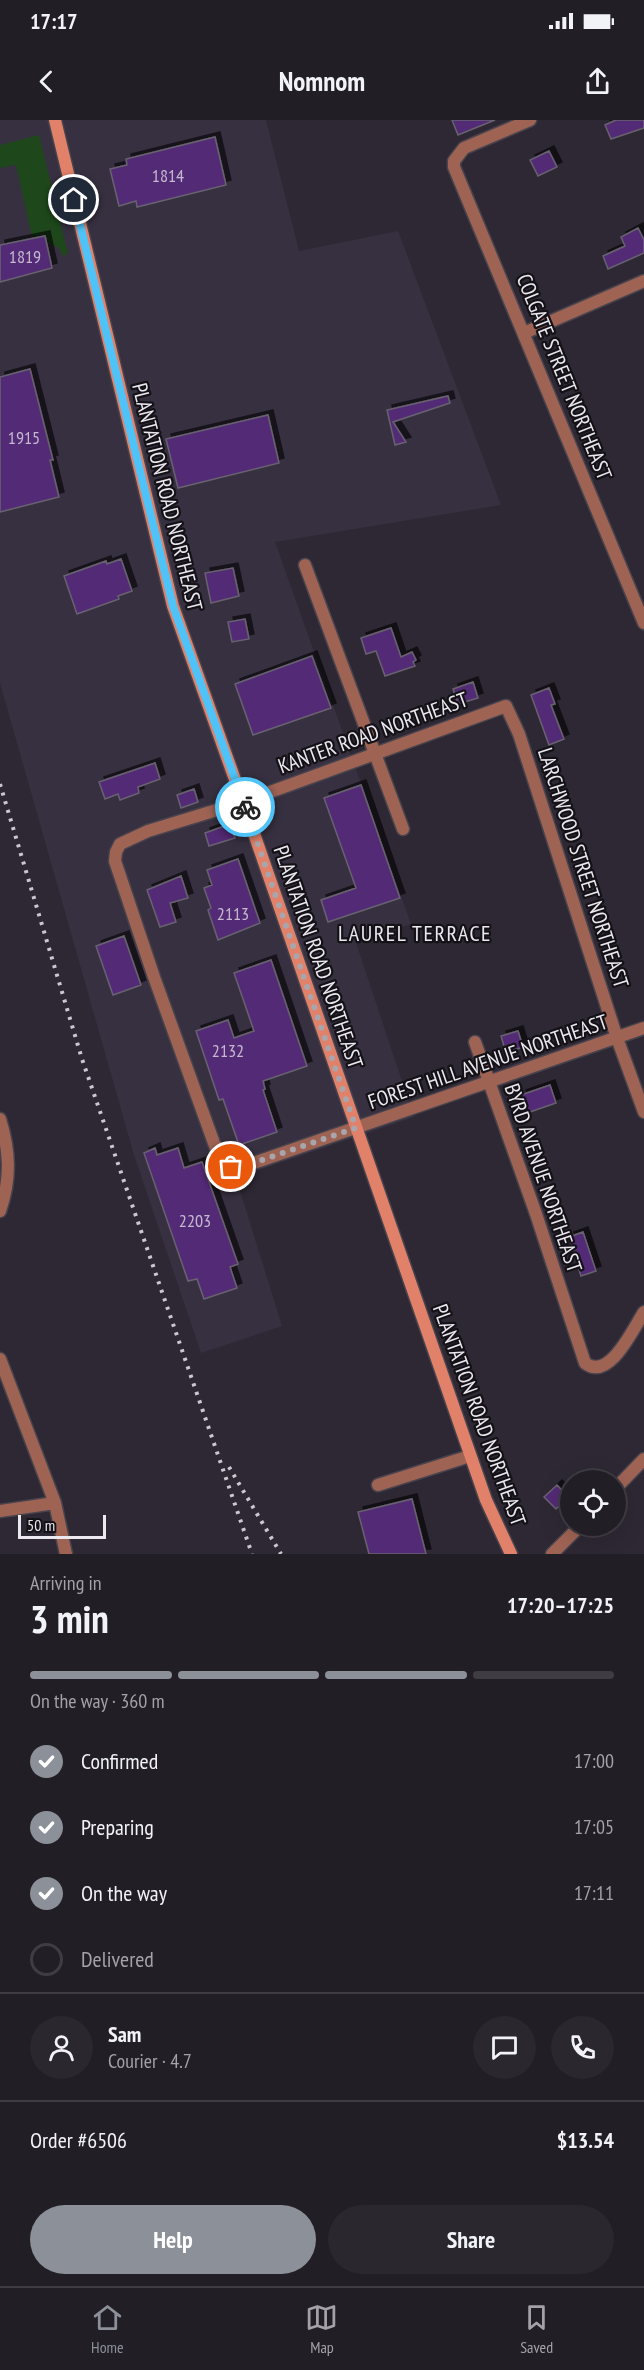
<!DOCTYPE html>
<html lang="en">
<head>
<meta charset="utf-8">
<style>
	:root { --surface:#221e26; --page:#2a272e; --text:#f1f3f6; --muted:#a2a2a7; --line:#3f3c43; --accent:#8c9099 }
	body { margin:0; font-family:"PT Sans Narrow",sans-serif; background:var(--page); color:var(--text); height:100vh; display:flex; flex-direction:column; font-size:22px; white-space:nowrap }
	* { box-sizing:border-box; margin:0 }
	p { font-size:20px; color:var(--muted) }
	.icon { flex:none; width:33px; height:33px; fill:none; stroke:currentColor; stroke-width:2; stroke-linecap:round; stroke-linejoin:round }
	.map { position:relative; height:1434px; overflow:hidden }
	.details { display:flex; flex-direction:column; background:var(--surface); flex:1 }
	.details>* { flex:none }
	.buttons { position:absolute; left:560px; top:1350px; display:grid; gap:12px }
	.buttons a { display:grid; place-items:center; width:66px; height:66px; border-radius:50%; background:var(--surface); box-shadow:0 6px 24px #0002,0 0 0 2px var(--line); font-size:30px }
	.scale { position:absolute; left:18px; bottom:15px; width:88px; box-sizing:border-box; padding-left:6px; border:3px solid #ebe8ef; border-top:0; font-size:16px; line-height:21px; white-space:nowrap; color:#ebe8ef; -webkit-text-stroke:4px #141217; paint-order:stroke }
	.pin { position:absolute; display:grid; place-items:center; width:51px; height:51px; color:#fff; margin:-26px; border:3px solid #fff; border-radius:50%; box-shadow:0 2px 6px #0007 }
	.courier { position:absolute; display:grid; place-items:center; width:60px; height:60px; margin:-30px; border:4px solid #4fc3f7; border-radius:50%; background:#fff; color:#222; box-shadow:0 2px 8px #0007 }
	.summary em { font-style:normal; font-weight:700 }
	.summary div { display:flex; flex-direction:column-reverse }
	.summary { display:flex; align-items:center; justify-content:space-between; height:102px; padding:0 30px }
	h1 { font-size:39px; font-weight:700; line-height:45px }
	.bar { display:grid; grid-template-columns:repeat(4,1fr); gap:9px 6px; align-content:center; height:72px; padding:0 30px }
	.bar i { height:8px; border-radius:4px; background:var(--line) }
	.bar .on { background:var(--accent) }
	.bar p { grid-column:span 4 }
	.line { display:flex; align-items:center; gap:15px; padding:0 30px; border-top:2px solid var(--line) }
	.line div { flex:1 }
	.round { display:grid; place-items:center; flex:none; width:63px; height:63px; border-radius:32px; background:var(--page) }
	ol { padding:0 30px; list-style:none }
	li { display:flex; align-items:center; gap:18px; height:66px }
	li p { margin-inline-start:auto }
	li .icon { padding:6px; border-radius:50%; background:var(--accent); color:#fff; stroke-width:4 }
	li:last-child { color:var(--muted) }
	li i { width:33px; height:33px; border:3px solid var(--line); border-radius:50% }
	.primary-button { display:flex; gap:12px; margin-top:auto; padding:12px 30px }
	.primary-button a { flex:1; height:69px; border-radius:36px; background:var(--accent); color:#fff; font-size:24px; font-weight:700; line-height:69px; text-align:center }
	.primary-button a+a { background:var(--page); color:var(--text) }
	.status { display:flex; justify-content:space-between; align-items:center; height:42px; padding:0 30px; background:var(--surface); direction:ltr }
	.status svg { height:16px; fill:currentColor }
	header { display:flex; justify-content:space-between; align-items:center; height:78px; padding:0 30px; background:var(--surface); font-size:27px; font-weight:700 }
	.tabs { display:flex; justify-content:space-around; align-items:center; height:84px; border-top:2px solid var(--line); background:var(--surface); font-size:16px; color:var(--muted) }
	.tabs a { display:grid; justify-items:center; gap:3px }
	.tabs .on { color:var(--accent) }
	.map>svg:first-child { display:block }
	.built { fill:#373040 }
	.green { fill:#1e481b }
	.building { fill:#532c75; stroke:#68626f; stroke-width:1.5; filter:url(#shadow) }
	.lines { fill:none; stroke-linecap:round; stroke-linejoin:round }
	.street-casing { stroke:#48434d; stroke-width:15 }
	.secondary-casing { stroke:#48434d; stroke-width:15 }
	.street { stroke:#9f6354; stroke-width:12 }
	.secondary { stroke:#e18169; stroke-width:12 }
	.rail { stroke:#ccc8d0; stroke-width:4; stroke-dasharray:3 6; stroke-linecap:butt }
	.done { stroke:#a8a5ad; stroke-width:6; stroke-dasharray:0 10.8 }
	.route { stroke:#4fc3f7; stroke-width:8 }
	.labels { text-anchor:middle; stroke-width:4.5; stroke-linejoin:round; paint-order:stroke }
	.number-label { font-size:18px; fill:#c5b9d0 }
	.street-label { font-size:21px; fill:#ebe8ef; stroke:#141217 }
	.neighbourhood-label { font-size:22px; letter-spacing:1.5px; fill:#ebe8ef; stroke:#141217 }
</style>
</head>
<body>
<div class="status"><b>17:17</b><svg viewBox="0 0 49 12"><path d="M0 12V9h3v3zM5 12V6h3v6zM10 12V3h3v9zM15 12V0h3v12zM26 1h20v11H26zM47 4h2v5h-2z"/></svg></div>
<header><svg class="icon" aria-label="back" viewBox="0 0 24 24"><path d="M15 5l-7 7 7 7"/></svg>Nomnom<svg class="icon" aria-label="share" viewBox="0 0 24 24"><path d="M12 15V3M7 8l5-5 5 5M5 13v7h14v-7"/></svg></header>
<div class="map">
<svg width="644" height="1434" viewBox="0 0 644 1434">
	<defs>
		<filter id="shadow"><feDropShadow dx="5" dy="-5" stdDeviation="0" flood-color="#0009"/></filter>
	</defs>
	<rect width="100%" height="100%" fill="#2d2833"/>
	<path class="built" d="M0,0H266L299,131L398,111L501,385L275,422L411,804L356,823L414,997L236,1058L282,1206L201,1233L134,1035L0,563Z"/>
	<path class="green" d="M39,15L68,134L63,136L58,127L48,123L45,115L32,117L16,45L0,48V25Z"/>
	<path class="building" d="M452,0H495L458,15Z
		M616,0H644V8L611,19L605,5Z
		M215,17L226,65L137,87L136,81L119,86L110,49L127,45L126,39Z
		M549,31L557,47L538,56L530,40Z
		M638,108L644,120V133L608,149L603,136L625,126L621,117Z
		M45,116L52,148L0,162V125Z
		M30,249L53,340H50L59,377L0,392V257Z
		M448,276L450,283L393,302L406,322L395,325L387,290Z
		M268,295L279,343L178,368L166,319Z
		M121,439L132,471L118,476L119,479L77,494L64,456L106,441L107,444Z
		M233,448L239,476L211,483L205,453Z
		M245,499L249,519L232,522L228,502Z
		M391,508L401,537L412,532L416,540L413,542L415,546L385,556L376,531L366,534L361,518Z
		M312,536L331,588L253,615L235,564Z
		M473,562L478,578L458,584L453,569Z
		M549,568L555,584L551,585L564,619L549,625L531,575Z
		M155,643L160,659L138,667L139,673L120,680L118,674L105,679L99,662Z
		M361,665L400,778L328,802L321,780L356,768L324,678Z
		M194,669L198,682L181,688L177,675Z
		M230,704L235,718L209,726L205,713Z
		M238,739L260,803L218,820L208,790L211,788L204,768L212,765L207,750Z
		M181,756L188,778L170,783L176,802L160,807L147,770Z
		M124,816L141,865L113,875L96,826Z
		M271,840L307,946L263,961L265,969L263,970L277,1012L239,1025L223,979L219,980L196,911L228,900L234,918L254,911L234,853Z
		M518,911L523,927L506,933L501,916Z
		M550,965L556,983L527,993L521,975Z
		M155,1028L157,1035L178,1028L184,1048L202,1042L238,1144L230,1147L237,1168L204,1179L197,1159L188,1161L144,1033Z
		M583,1112L596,1151L581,1156L569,1117Z
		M557,1365L568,1377L556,1389L544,1377Z
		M412,1379L426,1434H369L358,1392Z"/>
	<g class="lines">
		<defs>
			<path id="street" d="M530,0L464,28L454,41V47L644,503
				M524,213L644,161
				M305,445L403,709
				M644,908C510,955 376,1000 242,1047H230L219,1037L154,857L115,741L116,732L120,724L148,711L243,682L506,586L519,614L617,918L644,992
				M475,922L536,1094L585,1243C609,1262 633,1209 644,1192
				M0,999C10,1031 11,1059 0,1091
				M0,1239L55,1383L66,1434
				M378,1365L470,1336
				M615,1369L644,1339
				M0,1391L55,1383
				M552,1434L580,1406"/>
			<path id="secondary" d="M55,0L173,486L243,682L486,1380L511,1434"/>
		</defs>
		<use href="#street" class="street-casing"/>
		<use href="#secondary" class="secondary-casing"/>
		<use href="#street" class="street"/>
		<use href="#secondary" class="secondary"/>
		<path class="rail" d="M0,664L82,939L252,1434
			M229,1347L281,1434"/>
	</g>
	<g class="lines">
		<path class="done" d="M231,1047H242L356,1008L245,687"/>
		<path class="route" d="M74,80L173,486L245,687"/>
	</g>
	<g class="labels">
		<g class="number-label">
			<text x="168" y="62">1814</text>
			<text x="25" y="143">1819</text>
			<text x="24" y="324">1915</text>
			<text x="233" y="800">2113</text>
			<text x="228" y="937">2132</text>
			<text x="195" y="1107">2203</text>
		</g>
		<g class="street-label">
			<text transform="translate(564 257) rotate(68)" y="7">COLGATE STREET NORTHEAST</text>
			<text transform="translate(167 377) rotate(76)" y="7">PLANTATION ROAD NORTHEAST</text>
			<text transform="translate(373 613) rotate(-20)" y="7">KANTER ROAD NORTHEAST</text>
			<text transform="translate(583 748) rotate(72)" y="7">LARCHWOOD STREET NORTHEAST</text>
			<text transform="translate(318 837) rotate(71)" y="7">PLANTATION ROAD NORTHEAST</text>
			<text transform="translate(488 942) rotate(-19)" y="7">FOREST HILL AVENUE NORTHEAST</text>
			<text transform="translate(543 1058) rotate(71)" y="7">BYRD AVENUE NORTHEAST</text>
			<text transform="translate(479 1295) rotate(70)" y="7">PLANTATION ROAD NORTHEAST</text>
		</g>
		<g class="neighbourhood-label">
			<text x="415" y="821">LAUREL TERRACE</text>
		</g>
	</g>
</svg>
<div class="buttons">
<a><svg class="icon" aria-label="locate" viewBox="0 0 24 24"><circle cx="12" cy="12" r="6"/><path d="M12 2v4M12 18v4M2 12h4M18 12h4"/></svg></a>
</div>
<div class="scale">50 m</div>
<div class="pin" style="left:231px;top:1047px;background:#ea580c"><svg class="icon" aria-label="bag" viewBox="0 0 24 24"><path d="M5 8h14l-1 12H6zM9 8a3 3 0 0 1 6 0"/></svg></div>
<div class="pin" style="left:74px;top:80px;background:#1f2937"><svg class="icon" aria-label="home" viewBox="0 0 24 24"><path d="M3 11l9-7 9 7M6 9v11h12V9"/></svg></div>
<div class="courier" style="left:245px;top:687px"><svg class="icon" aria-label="bike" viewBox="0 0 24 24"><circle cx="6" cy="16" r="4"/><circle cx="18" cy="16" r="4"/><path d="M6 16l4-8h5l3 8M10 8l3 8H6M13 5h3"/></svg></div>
</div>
<section class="details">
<div class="summary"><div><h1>3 min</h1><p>Arriving in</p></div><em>17:20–17:25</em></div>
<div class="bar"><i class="on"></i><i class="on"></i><i class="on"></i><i></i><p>On the way · 360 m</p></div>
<ol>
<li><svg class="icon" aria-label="check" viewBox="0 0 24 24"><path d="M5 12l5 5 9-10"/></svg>Confirmed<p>17:00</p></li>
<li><svg class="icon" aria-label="check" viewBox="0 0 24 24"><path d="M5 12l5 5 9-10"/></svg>Preparing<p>17:05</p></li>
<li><svg class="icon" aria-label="check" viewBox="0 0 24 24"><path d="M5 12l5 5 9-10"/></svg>On the way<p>17:11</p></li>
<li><i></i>Delivered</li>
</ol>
<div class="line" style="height:108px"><a class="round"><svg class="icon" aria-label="person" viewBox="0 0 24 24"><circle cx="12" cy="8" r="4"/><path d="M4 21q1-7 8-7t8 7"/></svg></a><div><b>Sam</b><p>Courier · 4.7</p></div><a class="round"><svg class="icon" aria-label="chat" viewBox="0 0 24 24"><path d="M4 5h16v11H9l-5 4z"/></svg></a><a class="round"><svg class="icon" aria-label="phone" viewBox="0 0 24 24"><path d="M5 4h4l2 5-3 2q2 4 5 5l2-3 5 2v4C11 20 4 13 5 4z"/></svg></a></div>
<div class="line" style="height:78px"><div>Order #6506</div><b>$13.54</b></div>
<div class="primary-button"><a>Help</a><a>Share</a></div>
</section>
<nav class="tabs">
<a class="on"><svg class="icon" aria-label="home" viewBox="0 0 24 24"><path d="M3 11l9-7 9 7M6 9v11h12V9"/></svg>Home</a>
<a><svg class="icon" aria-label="map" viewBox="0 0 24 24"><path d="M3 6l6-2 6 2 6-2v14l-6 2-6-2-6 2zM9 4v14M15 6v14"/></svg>Map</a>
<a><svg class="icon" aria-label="saved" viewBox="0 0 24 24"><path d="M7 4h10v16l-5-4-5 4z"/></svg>Saved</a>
</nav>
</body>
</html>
